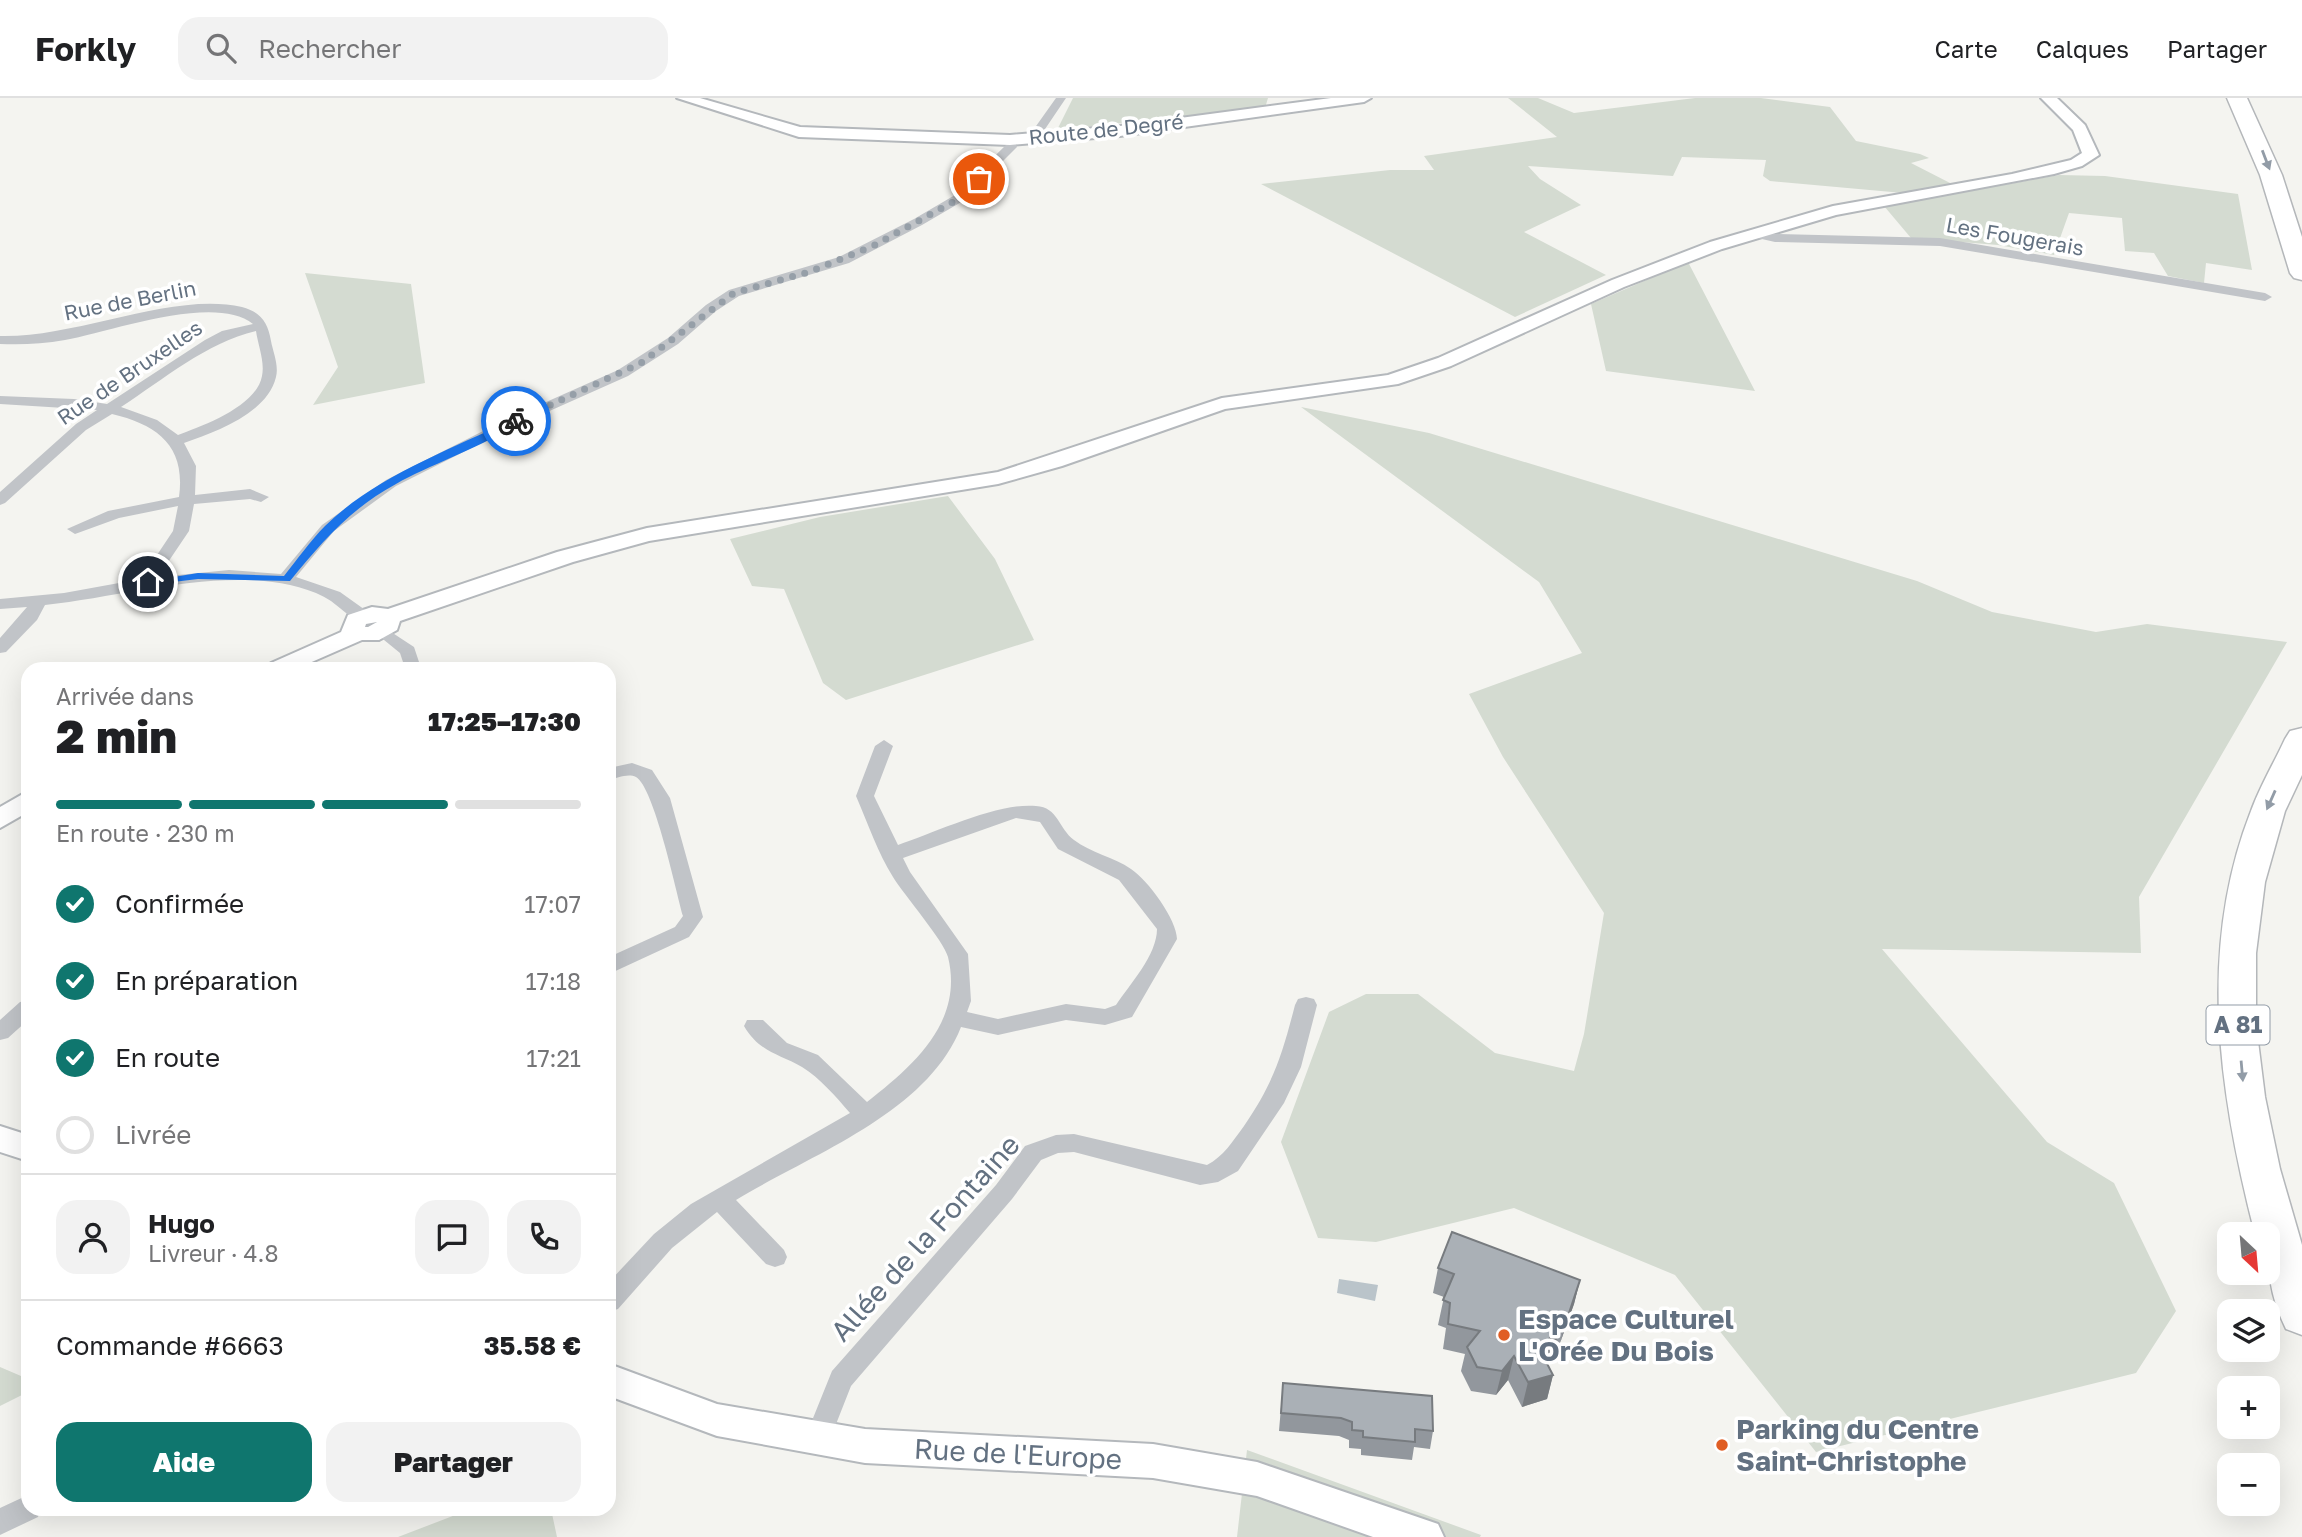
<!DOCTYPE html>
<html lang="fr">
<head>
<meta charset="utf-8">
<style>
	:root { --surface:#fff; --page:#f2f2f2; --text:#202124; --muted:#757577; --line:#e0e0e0; --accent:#0f766e }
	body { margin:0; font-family:"Golos Text",sans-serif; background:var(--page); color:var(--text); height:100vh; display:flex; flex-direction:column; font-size:26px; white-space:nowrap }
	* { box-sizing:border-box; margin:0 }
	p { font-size:23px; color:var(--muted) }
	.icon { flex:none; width:38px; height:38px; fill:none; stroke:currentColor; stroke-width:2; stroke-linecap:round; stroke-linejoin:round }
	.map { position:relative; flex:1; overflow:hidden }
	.details { position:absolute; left:21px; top:564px; width:595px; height:854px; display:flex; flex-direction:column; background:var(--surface); border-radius:21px; box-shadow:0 7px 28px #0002 }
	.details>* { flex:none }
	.needle { width:46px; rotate:154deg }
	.buttons { position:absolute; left:2217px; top:1124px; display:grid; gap:14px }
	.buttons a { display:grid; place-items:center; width:63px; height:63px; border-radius:14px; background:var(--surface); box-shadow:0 7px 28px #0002; font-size:35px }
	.pin { position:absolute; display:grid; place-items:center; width:60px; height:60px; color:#fff; margin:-30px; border:4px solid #fff; border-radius:50%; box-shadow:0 2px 7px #0007 }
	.courier { position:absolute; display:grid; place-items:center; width:70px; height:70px; margin:-35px; border:5px solid #1a73e8; border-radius:50%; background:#fff; color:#222; box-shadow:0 2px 9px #0007 }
	.headline em { font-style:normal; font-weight:800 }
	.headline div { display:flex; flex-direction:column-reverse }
	.headline { display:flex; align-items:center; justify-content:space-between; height:119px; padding:0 35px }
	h1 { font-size:46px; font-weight:800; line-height:52px }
	.bar { display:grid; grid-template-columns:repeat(4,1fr); gap:10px 7px; align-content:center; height:84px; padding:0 35px }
	.bar i { height:9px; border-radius:5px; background:var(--line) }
	.bar .active { background:var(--accent) }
	.bar p { grid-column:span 4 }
	.line { display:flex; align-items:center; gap:18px; padding:0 35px; border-top:2px solid var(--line) }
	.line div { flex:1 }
	.round { display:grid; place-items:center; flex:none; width:74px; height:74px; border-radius:21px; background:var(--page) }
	ol { padding:0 35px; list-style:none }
	li { display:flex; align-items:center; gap:21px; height:77px }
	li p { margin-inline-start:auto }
	li .icon { padding:7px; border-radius:50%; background:var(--accent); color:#fff; stroke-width:4 }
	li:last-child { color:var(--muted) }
	li i { width:38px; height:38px; border:4px solid var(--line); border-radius:50% }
	.button { display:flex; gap:14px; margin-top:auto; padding:14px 35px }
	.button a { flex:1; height:80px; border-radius:21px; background:var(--accent); color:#fff; font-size:28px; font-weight:800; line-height:80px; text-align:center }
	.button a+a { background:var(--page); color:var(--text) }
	header { display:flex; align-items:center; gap:42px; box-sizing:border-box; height:98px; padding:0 35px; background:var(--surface); border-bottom:2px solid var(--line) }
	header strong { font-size:33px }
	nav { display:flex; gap:38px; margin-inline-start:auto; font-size:24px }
	.search { width:490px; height:63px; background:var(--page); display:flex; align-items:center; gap:18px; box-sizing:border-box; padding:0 24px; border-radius:21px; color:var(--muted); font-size:26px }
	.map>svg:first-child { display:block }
	.green { fill:#d4dbd1 }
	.water { fill:#bac4ca }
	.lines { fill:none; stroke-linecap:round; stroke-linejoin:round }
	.secondary-casing { stroke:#b4b8bc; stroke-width:4 }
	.highway-casing { stroke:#b4b7ba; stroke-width:3 }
	.street { fill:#c1c4c8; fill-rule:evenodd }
	.secondary { fill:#fff; fill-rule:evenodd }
	.highway { fill:#fff; fill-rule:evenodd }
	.wall { fill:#92979d }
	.shaded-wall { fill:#777b7f }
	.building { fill:#aab0b6; stroke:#777b7f; stroke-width:2 }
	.oneway { fill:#929ca7 }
	.route { fill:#1a73e8 }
	.done { stroke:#969fa8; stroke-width:7; stroke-dasharray:0 12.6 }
	.poi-dot { fill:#e05e24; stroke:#fff; stroke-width:2.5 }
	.labels { text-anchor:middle; stroke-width:7; stroke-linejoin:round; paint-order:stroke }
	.far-street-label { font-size:21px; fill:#637181; stroke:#fff }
	.shield { fill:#fff; stroke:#929ca7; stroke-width:2 }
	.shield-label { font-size:23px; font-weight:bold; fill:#637181 }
	.near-street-label { font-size:28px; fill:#637181; stroke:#fff }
	.near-poi-label { font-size:28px; font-weight:bold; fill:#637181; stroke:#fff; text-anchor:start }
</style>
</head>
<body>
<header>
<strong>Forkly</strong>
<div class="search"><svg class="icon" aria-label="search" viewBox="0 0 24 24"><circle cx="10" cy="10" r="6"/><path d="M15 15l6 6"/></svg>Rechercher</div>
<nav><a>Carte</a><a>Calques</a><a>Partager</a></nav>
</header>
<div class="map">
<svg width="2302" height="1439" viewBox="0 0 2302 1439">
	<rect width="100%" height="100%" fill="#f4f4f0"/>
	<path class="green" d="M1073,0H1268L1265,10L1057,32Z
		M1508,0H1538L1574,15L1695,0H1761L1830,9L1856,43L1920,56L1929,60L1911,65L1952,86L1903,95L1770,83L1763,78L1766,62L1682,59L1673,78L1528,68L1540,81L1581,107L1524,134L1606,177L1515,219L1261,86L1390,72H1434L1424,58L1557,39Z
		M2059,77L2105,78L2238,96L2252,172L2206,165L2204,185L2168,178L2154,155L2125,153L2122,120L2069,115L2054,157L1998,147L1911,140L1884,108Z
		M1688,164L1755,293L1606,273L1591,206Z
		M305,175L411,186L425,285L313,307L338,269Z
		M1301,309L1429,335L1917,483L1992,514L2096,534L2147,526L2287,544L2139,799L2141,855L1882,851L2047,1044L2114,1085L2176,1213L2136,1275L1816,1354L1675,1177L1514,1110L1376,1144L1318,1140L1281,1044L1329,914L1366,896H1418L1495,955L1574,973L1584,936L1604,815L1503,659L1469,596L1582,555L1539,484Z
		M948,398L995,461L1034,542L846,602L823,585L784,491L752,488L730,441L820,419Z
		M0,1269L28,1281V1294L0,1308Z
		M1247,1352L1481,1437L1480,1439H1237Z
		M471,1411H551L557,1439H398Z"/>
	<path class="water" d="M1339,1181L1378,1187L1375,1203L1337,1195Z"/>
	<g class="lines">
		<defs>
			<path id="secondary" d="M677,0H700L800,29L1010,37L1120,28L1331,0H1371L1364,4L1120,38L1010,47L799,39Z
				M2041,0H2057L2085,27L2099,57L2082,68L2054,76L1836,117L1722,151L1624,189L1451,268L1398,286L1225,311L1062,368L998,386L649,443L573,464L400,523L397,532L379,542H362L298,570H267L271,565L341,534L348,517L372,509L388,511L557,454L647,430L998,374L1222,300L1388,277L1438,260L1612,182L1710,144L1833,108L2012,76L2071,62L2082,55L2073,32ZM377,524L368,529H365L366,526Z
				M28,693V714L0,730V709Z
				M0,1028L28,1037V1063L0,1054Z
				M609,1266L717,1306L865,1331L1153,1346L1257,1364L1438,1426L1444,1439H1373L1257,1398L1153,1380L865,1365L717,1338L609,1298Z"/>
			<path id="highway" d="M2227,0H2247L2282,77L2302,139V182L2294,180L2290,175L2260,77Z
				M2302,630V677L2285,713L2265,784L2256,855V927L2265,999L2280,1071L2302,1147V1237L2286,1231C2269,1196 2268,1173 2268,1136H2255C2219,996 2197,851 2251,713C2260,688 2274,665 2285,641L2290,633Z"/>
		</defs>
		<use href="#secondary" class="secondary-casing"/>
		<use href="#highway" class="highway-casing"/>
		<path class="street" d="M1056,0H1066L1039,40H1031L1029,38Z
			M1006,40H1014L1017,49L963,103L922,127L849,165L739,198L716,213L678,246L628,278L507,332L396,388L334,433L296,479L340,494L368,514L370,518L368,522C354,525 342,511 331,503C313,491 286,485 264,483C190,477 118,499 45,507L37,522L6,554L0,555V540L27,509L0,511V501L64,495L141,481L173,433L178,408L119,420L75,436L67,431L108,413L179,399C186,348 158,327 112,316L86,332L5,405L0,407V394L76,326L97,312L0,306V298L74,301L107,306L205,242L222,233L253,226C215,195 110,234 65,242C43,246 21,247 0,246V238C77,240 173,193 242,209C261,214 268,225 271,243C273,254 279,267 276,279C267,316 215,334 184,345L196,368L195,397L250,391L269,399L261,404L250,401L194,406L189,433L158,479L229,472L281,476L322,427L386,382L497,326L618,272L668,240L706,207L729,192L839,159L914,121L955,97L1007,46ZM256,233C258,247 265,264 262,278C257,308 203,328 178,337L157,322L121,309C164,281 206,245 256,233Z
			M1757,132L1775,136L1940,140L2265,195L2272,199L2265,203L1940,148L1775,144L1753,139L1751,136Z
			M382,528L414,549L421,570H405L400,555L373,533Z
			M884,642L893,648L874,698L898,747C934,735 999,704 1036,708C1058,709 1059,731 1074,742C1091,755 1114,759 1131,771C1148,782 1177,822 1177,841L1132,919L1105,927L1066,922L998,937L961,929C927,1016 809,1057 736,1102L784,1152L787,1159L784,1166L775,1169L766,1166L717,1114L672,1150L618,1211L609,1214V1184L654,1136L691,1106L850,1015C836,999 820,980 802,969C779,956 759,954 744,928L747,922H763L787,945L818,957L867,1004C913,968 964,924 948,859C944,843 904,797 893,779C878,755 868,726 856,698L875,648ZM1016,720L1040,724L1058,751L1119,782L1157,831C1157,857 1130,886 1116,907L1105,911L1066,906L998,921L967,914L971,903L968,856L910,774L903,760Z
			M632,665L652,672L670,700L703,819L689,839L609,876V859L675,829L683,818C676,793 654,689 636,679C628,675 617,680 609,682V670Z
			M1306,899L1314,901L1317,907L1301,969L1284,1005L1238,1073L1218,1084L1200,1087L1074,1054L1058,1055L1041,1062L1012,1101L851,1288L827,1349L818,1352L809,1349L805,1340L832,1273L996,1087L1025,1048L1056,1037L1074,1036L1207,1067C1224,1058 1232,1044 1244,1028C1274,984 1282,957 1295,907L1298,901Z
			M28,902V922L8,940L0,942V922L20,904Z
			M28,1397V1410H41L38,1419L0,1437V1410Z"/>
		<use href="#secondary" class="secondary"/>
		<use href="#highway" class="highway"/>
	</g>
	<path class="wall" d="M1438,1170L1580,1182L1574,1206L1560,1245L1556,1244L1545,1262L1553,1277L1547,1301L1522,1309L1508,1282L1496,1297L1471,1293L1461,1273L1465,1256L1443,1251L1446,1230L1438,1227L1444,1199L1433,1195Z
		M1283,1285L1433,1333L1430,1351L1414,1349L1412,1362L1361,1357V1351L1349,1350V1342L1339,1338L1279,1333Z"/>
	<path class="shaded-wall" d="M1580,1182L1574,1206L1560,1245L1567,1221Z
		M1563,1219L1556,1244L1535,1279L1541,1254Z
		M1514,1258L1508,1282L1496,1297L1502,1273Z
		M1553,1277L1547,1301L1522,1309L1528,1284Z"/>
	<path class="building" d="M1452,1134L1580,1182L1567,1221L1563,1219L1541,1254L1553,1277L1528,1284L1514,1258L1502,1273L1477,1269L1467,1249L1480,1233L1448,1226L1450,1205L1443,1202L1454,1176L1438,1170Z
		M1283,1285L1432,1298L1433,1333L1415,1331V1344L1363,1339V1333L1352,1332V1324L1341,1320L1281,1315Z"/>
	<defs><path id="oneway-solid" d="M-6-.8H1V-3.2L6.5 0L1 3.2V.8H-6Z" transform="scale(1.75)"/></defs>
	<g class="oneway">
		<use href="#oneway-solid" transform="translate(2266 62) rotate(69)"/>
		<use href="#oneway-solid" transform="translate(2271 702) rotate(114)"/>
		<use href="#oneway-solid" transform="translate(2242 973) rotate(85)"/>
	</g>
	<path class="route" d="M513,321L520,323C491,346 431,366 396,386C351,410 321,445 290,483L198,481L148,487L143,484L198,475L284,478C297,462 310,443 325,428C376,378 450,352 513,321Z"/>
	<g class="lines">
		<path class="done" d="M516,323L641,265L734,195L809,174L873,148L960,100L979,81"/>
	</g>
	<g class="poi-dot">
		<circle cx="1504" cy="1237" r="7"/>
		<circle cx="1722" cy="1347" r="7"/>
	</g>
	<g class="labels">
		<g class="far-street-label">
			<text transform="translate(1106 32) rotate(-6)" y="7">Route de Degré</text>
			<text transform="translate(2015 139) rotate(10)" y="7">Les Fougerais</text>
			<text transform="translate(130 203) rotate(-11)" y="7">Rue de Berlin</text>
			<text transform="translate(130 275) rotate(-34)" y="7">Rue de Bruxelles</text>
		</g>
		<rect class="shield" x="2206.5" y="907.5" width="63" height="39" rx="5"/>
		<g class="shield-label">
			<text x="2238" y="935">A 81</text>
		</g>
		<g class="near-street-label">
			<text transform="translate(925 1140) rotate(-48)" y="10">Allée de la Fontaine</text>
			<text transform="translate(1018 1356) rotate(3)" y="10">Rue de l'Europe</text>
		</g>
		<g class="near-poi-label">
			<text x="1518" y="1231">Espace Culturel<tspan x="1518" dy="32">L'Orée Du Bois</tspan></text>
			<text x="1736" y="1341">Parking du Centre<tspan x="1736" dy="32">Saint-Christophe</tspan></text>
		</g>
	</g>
</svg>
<div class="buttons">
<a><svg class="needle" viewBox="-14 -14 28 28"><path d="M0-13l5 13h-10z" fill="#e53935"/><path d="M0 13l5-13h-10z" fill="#757577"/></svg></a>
<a><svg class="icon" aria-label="layers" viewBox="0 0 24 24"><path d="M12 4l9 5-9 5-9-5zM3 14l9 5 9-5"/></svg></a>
<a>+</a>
<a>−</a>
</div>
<div class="pin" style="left:979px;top:81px;background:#ea580c"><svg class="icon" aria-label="bag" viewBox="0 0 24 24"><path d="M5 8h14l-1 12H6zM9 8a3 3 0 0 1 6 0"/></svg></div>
<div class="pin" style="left:148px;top:484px;background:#1f2937"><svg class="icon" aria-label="home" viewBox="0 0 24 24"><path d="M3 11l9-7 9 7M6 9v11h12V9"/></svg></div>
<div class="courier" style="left:516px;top:323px"><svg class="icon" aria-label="bike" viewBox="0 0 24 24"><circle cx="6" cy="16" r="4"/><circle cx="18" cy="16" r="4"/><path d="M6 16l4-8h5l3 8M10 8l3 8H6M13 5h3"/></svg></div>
<section class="details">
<div class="headline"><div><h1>2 min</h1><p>Arrivée dans</p></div><em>17:25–17:30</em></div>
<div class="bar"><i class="active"></i><i class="active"></i><i class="active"></i><i></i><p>En route · 230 m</p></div>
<ol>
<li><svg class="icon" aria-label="check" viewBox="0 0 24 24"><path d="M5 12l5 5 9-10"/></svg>Confirmée<p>17:07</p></li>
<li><svg class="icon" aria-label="check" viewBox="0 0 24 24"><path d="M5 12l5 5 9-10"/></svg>En préparation<p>17:18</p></li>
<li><svg class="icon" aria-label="check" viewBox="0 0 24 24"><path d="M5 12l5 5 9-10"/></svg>En route<p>17:21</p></li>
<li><i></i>Livrée</li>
</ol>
<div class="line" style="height:126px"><a class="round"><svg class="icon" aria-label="person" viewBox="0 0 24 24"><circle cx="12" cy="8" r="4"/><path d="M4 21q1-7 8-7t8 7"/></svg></a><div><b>Hugo</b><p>Livreur · 4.8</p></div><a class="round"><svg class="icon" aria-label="chat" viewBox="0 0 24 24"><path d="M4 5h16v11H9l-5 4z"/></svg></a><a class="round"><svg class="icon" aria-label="phone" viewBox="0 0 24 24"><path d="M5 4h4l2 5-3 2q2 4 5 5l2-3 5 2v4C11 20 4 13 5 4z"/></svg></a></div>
<div class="line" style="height:91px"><div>Commande #6663</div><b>35.58 €</b></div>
<div class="button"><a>Aide</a><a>Partager</a></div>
</section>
</div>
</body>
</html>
